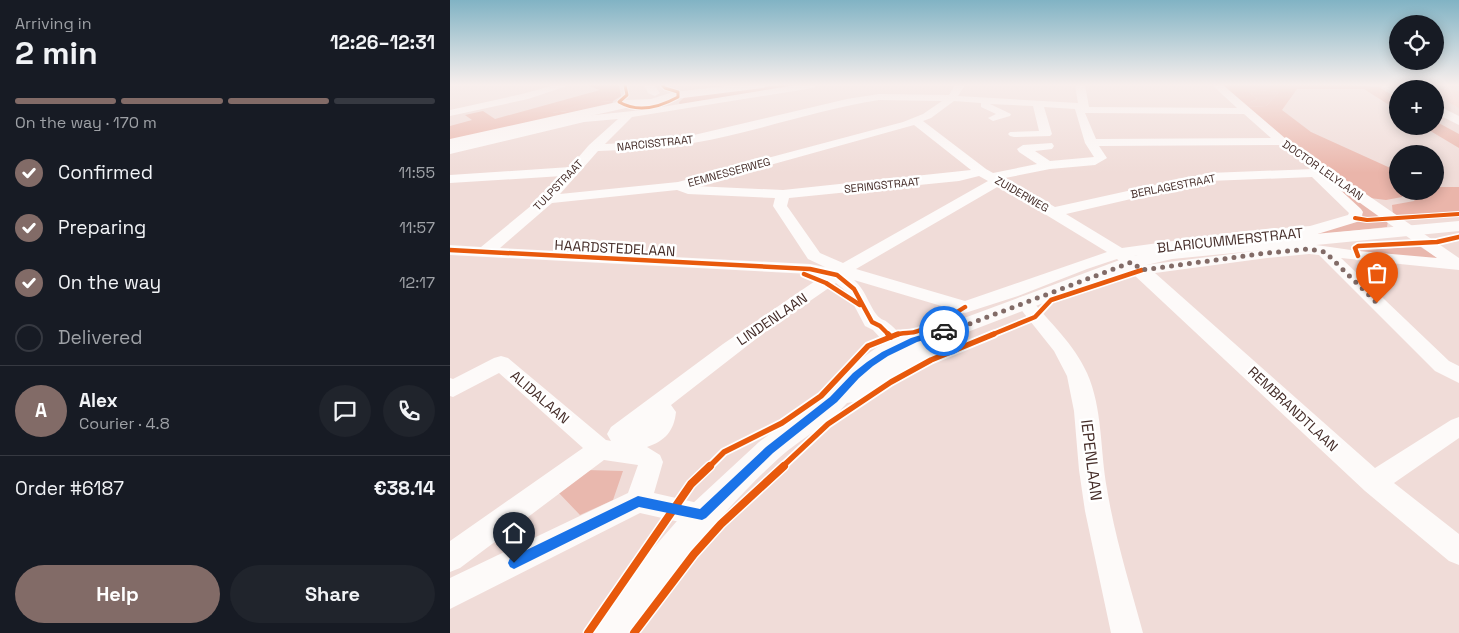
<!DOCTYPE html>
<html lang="en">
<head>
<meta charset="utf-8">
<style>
	:root { --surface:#171b24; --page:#20242c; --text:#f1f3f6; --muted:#9ea1a6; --line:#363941; --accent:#826b67 }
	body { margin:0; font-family:"Space Grotesk",sans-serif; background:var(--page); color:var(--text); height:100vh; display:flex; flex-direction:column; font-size:19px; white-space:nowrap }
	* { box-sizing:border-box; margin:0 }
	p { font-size:16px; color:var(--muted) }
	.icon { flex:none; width:28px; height:28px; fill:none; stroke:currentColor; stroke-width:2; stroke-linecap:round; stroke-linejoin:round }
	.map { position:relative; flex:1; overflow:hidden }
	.side { display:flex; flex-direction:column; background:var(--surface); width:450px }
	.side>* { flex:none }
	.fabs { position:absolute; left:939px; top:15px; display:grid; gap:10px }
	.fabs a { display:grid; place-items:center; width:55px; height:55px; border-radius:50%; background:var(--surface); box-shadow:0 2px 12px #0003; font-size:25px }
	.pin { position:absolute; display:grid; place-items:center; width:42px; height:42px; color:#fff; margin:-51px -21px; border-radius:50% 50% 50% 0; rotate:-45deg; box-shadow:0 0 5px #0007 }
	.pin .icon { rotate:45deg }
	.courier { position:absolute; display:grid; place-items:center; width:50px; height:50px; margin:-25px; border:4px solid #1a73e8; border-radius:50%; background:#fff; color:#222; box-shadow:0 1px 6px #0007 }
	.headline em { font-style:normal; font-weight:700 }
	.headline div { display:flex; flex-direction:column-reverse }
	.headline { display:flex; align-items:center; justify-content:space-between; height:85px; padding:0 15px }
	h1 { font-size:32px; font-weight:700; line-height:38px }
	.bar { display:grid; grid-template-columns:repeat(4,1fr); gap:8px 5px; align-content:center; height:60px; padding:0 15px }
	.bar i { height:6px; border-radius:4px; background:var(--line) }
	.bar .current { background:var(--accent) }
	.bar p { grid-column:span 4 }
	.line { display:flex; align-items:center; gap:12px; padding:0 15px; border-top:1px solid var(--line) }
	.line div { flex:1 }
	.round { display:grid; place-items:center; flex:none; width:52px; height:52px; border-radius:26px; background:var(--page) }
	ol { padding:0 15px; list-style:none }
	li { display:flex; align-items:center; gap:15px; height:55px }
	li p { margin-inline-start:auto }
	li .icon { padding:5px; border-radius:50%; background:var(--accent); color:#fff; stroke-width:4 }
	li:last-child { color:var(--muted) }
	li i { width:28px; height:28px; border:2px solid var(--line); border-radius:50% }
	.cta { display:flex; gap:10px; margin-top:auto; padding:10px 15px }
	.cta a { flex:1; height:58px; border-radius:30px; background:var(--accent); color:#fff; font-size:20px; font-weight:700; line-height:58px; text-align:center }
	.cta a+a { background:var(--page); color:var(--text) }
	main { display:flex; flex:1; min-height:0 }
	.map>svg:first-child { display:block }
	.built { fill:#f7d0c8 }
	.green { fill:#e9b8ae }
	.forest { fill:#eab5aa }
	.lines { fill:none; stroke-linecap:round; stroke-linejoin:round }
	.minor { fill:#fdfaf9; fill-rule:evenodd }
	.major { fill:#fdfaf9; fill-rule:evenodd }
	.cycleway-far4-casing { stroke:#fff; stroke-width:5 }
	.cycleway-far3-casing { stroke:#fff; stroke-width:6 }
	.cycleway-far2-casing { stroke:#fff; stroke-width:8 }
	.cycleway-far1-casing { stroke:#fff; stroke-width:9 }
	.cycleway-casing { stroke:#fff; stroke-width:11 }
	.cycleway-far4 { stroke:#e8590c; stroke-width:3 }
	.cycleway-far3 { stroke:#e8590c; stroke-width:4 }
	.cycleway-far2 { stroke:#e8590c; stroke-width:4.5 }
	.cycleway-far1 { stroke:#e8590c; stroke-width:5.5 }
	.cycleway { stroke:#e8590c; stroke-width:8 }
	.route { fill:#1a73e8 }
	.done { stroke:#826b67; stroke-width:5; stroke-dasharray:0 9 }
	.labels { text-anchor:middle; stroke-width:5; stroke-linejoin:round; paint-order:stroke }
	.far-street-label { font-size:11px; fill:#462e2a; stroke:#fff }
	.street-label { font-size:14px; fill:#462e2a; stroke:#fff }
	.near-street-label { font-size:16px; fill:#462e2a; stroke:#fff }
</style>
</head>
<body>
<main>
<section class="side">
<div class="headline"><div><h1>2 min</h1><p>Arriving in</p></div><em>12:26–12:31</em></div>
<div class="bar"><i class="current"></i><i class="current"></i><i class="current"></i><i></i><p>On the way · 170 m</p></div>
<ol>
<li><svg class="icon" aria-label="check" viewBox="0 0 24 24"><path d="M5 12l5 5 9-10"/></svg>Confirmed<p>11:55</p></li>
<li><svg class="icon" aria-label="check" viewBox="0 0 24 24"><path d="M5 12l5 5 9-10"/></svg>Preparing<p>11:57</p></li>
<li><svg class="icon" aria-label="check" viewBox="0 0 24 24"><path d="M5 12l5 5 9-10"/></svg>On the way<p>12:17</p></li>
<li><i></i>Delivered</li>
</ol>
<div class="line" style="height:90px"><b class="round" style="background:var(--accent);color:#fff">A</b><div><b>Alex</b><p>Courier · 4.8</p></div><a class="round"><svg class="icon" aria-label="chat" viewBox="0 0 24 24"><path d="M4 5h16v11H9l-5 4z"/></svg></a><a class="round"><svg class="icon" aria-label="phone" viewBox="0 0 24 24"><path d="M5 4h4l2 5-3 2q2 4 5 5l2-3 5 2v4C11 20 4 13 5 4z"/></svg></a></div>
<div class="line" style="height:65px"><div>Order #6187</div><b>€38.14</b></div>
<div class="cta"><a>Help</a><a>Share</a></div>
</section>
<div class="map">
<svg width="1009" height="633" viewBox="0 0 1009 633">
	<rect width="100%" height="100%" fill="#f0dcd8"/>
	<path class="built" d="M974,88H979L997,89L1009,91V108L985,95V89Z"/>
	<path class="green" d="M331,85H355L230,106L229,102L236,96Z
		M798,89L829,92L816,106L797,107L791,102H801L807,99L798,91Z
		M150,98V102L163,101L162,104L118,114L117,111L94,114Z
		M878,178L938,221L937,227L854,236L913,218L912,213Z
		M969,246L991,260L906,251Z
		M136,470L173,471L163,500L130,515L107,491Z"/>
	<path class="forest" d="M136,85H169L171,96L163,101L150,102L149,99L100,113L118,111V114L0,141V126L22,120L15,115L33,111L45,119L150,90Z
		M769,85H900L929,87L947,98V110L914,89H847L832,110L861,132L947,171L948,191H956L952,197L936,200L920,198L867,165L794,107L816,106L829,92L798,89V91L807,99L801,102H789Z
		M985,121L1009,134V148L972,126H985Z
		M985,187H1009V212L943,215L942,205L964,201L971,191H985Z"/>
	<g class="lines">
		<path class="minor" d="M105,85H120L78,99L0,116V110L72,94Z
			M194,85H204L210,93L205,96L198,93Z
			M346,85H368L363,88L182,117L155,144L192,142L244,135L397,99L429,94L499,95L505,85H515L508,96L628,103L625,85H635L639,107L787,108L762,85H773L836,139L1009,258V270L891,258L999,361L1009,366V383L985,371L869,255L859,254L817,258L705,273L925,468L1001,420L1009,417V438L944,483L1009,534V565L999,561L915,491L667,259L637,269L568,296L515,313L404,280C417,291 420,310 430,318C432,320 435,320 437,322C450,331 460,348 468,361L465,366L458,368L451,366L434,342L423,330L415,326L397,292L386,283L315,332L221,405L226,412C224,431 215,441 197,447L210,455L213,462L204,493L261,506L265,515L261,524L252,527L190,513L0,609V578L178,493L188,465L154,460L10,568L0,572V541L133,448L49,373L3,397L0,396V378L3,379L44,358L51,356L58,358L156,440L161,441L157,434L161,427L273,344L371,277L360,274L0,255V245L31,247L93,196L112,176L0,183V175L120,167L139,145L168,119L134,122L0,154V146L134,116L193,110ZM429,100L492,101L473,114L453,122L228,182L110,194L148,151C180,150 211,148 243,143C306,132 366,110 429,100ZM504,101L531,103V107L546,114L538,118L543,121L560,116L561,114L540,104L583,106L589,131L560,132L558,134L560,136L564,137L600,136L602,134L594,107L625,109L635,143L644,157L600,161L585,151L602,149L604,146L602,143L573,145L567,149L569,152L587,164L543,173L536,169L473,121L481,118ZM635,113L794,114L821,138L646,139ZM464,125L521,170L333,190L244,186ZM829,145L864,169L759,173L605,207L555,178L600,169L645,165L657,158L649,146ZM529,176L538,181L393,263L370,253L337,206L339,198L509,181ZM862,177L899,213L898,215L860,226L795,231L672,248L616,214L759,181ZM885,185L987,258L908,251L859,244L695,265L684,256L795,241L861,236L910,221L913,212L911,209ZM549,186L657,252L515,301L406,269ZM227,190L238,194L325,198L323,206L358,259L375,267L360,264L50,248L102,203Z
			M574,296L580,298C600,323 624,344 637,373C653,409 650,452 657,489C665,538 680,585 693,633H661L635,511L629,470L624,411L617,376L604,351L565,302L568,298Z"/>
		<path class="major" d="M285,85H319L313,88L225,99L202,107L176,108L0,147V139L176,100L201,99L223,92Z
			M930,85H944L951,89H948V95Z
			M985,104L1009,116V125L985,113Z
			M1009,221V231L722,259L688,267L507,336L509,339C499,355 428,390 408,401L397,403C378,425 350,439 329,458C273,509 225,570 183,633H142L148,620L178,577L241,505L309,442L375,393L397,369L426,348L456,334L506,321L675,258L722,247Z"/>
		<defs>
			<path id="cycleway-far4" d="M175,85L177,95L169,102C188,113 210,107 228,97V92L215,88L212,85"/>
			<path id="cycleway-far3" d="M905,218L917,220L1009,214"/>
			<path id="cycleway-far2" d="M0,250L360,269L387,275L404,289L422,322L430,326L439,335
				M908,256L905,248L908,246L987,242L1009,237
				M354,274L376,283L410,305
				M445,335C453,332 461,334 468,331C485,325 500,317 515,307
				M541,335L585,317L601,300L692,270"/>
			<path id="cycleway-far1" d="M438,334L441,337
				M259,467L274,452L332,423L371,396L418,346L448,334
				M332,467L378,424L441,382L481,360L544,334"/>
			<path id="cycleway" d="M138,633L241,484L260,466
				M184,633L244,554L271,524L334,466"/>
		</defs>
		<use href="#cycleway-far4" class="cycleway-far4-casing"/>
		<use href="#cycleway-far3" class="cycleway-far3-casing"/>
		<use href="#cycleway-far2" class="cycleway-far2-casing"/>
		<use href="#cycleway-far1" class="cycleway-far1-casing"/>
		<use href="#cycleway" class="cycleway-casing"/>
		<use href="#cycleway-far4" class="cycleway-far4"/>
		<use href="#cycleway-far3" class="cycleway-far3"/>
		<use href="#cycleway-far2" class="cycleway-far2"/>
		<use href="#cycleway-far1" class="cycleway-far1"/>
		<use href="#cycleway" class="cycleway"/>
	</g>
	<linearGradient id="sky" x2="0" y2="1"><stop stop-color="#81b3c4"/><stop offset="0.49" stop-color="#f8efed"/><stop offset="1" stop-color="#f8efed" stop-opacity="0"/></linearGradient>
	<rect width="1009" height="173" fill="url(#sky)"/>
	<path class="route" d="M494,328L498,331L497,333L467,342L438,356L423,366L409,378L387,402L323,453L256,518L252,520L189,507L68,567L64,569L60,567L58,563L60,558L188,496L250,509L316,447L380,397L403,373L417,362L432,352L461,338Z"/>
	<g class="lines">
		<path class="done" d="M494,331L514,326L682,262L692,270L817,253L859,249L875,252L927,303"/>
	</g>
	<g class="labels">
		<g class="far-street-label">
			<text transform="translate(205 143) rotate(-6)" y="4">NARCISSTRAAT</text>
			<text transform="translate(873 170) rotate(35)" y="4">DOCTOR LELYLAAN</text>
			<text transform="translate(279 172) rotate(-15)" y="4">EEMNESSERWEG</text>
			<text transform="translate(108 185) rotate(-46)" y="4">TULPSTRAAT</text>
			<text transform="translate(432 185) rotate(-6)" y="4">SERINGSTRAAT</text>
			<text transform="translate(723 186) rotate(-11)" y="4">BERLAGESTRAAT</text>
			<text transform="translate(572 194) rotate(30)" y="4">ZUIDERWEG</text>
		</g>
		<g class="street-label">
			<text transform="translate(780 240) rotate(-6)" y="5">BLARICUMMERSTRAAT</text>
			<text transform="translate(165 248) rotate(3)" y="5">HAARDSTEDELAAN</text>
			<text transform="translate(322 319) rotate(-34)" y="5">LINDENLAAN</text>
			<text transform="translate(90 397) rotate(41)" y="5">ALIDALAAN</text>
			<text transform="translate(843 409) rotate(43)" y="5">REMBRANDTLAAN</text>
		</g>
		<g class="near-street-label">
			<text transform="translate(642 460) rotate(83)" y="6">IEPENLAAN</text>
		</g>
	</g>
</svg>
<div class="fabs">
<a><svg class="icon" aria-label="locate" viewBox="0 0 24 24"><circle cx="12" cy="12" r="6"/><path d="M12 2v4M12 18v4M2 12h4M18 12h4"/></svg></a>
<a>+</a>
<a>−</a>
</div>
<div class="pin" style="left:927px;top:303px;background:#ea580c"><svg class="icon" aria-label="bag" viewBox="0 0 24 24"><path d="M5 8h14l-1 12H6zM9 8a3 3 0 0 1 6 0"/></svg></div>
<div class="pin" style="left:64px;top:563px;background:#1f2937"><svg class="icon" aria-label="home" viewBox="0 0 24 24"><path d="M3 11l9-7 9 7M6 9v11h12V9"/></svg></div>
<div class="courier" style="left:494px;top:331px"><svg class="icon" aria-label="car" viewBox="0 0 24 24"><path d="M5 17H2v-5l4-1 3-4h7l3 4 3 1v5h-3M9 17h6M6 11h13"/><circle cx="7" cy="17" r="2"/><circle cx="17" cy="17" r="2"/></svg></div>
</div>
</main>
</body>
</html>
